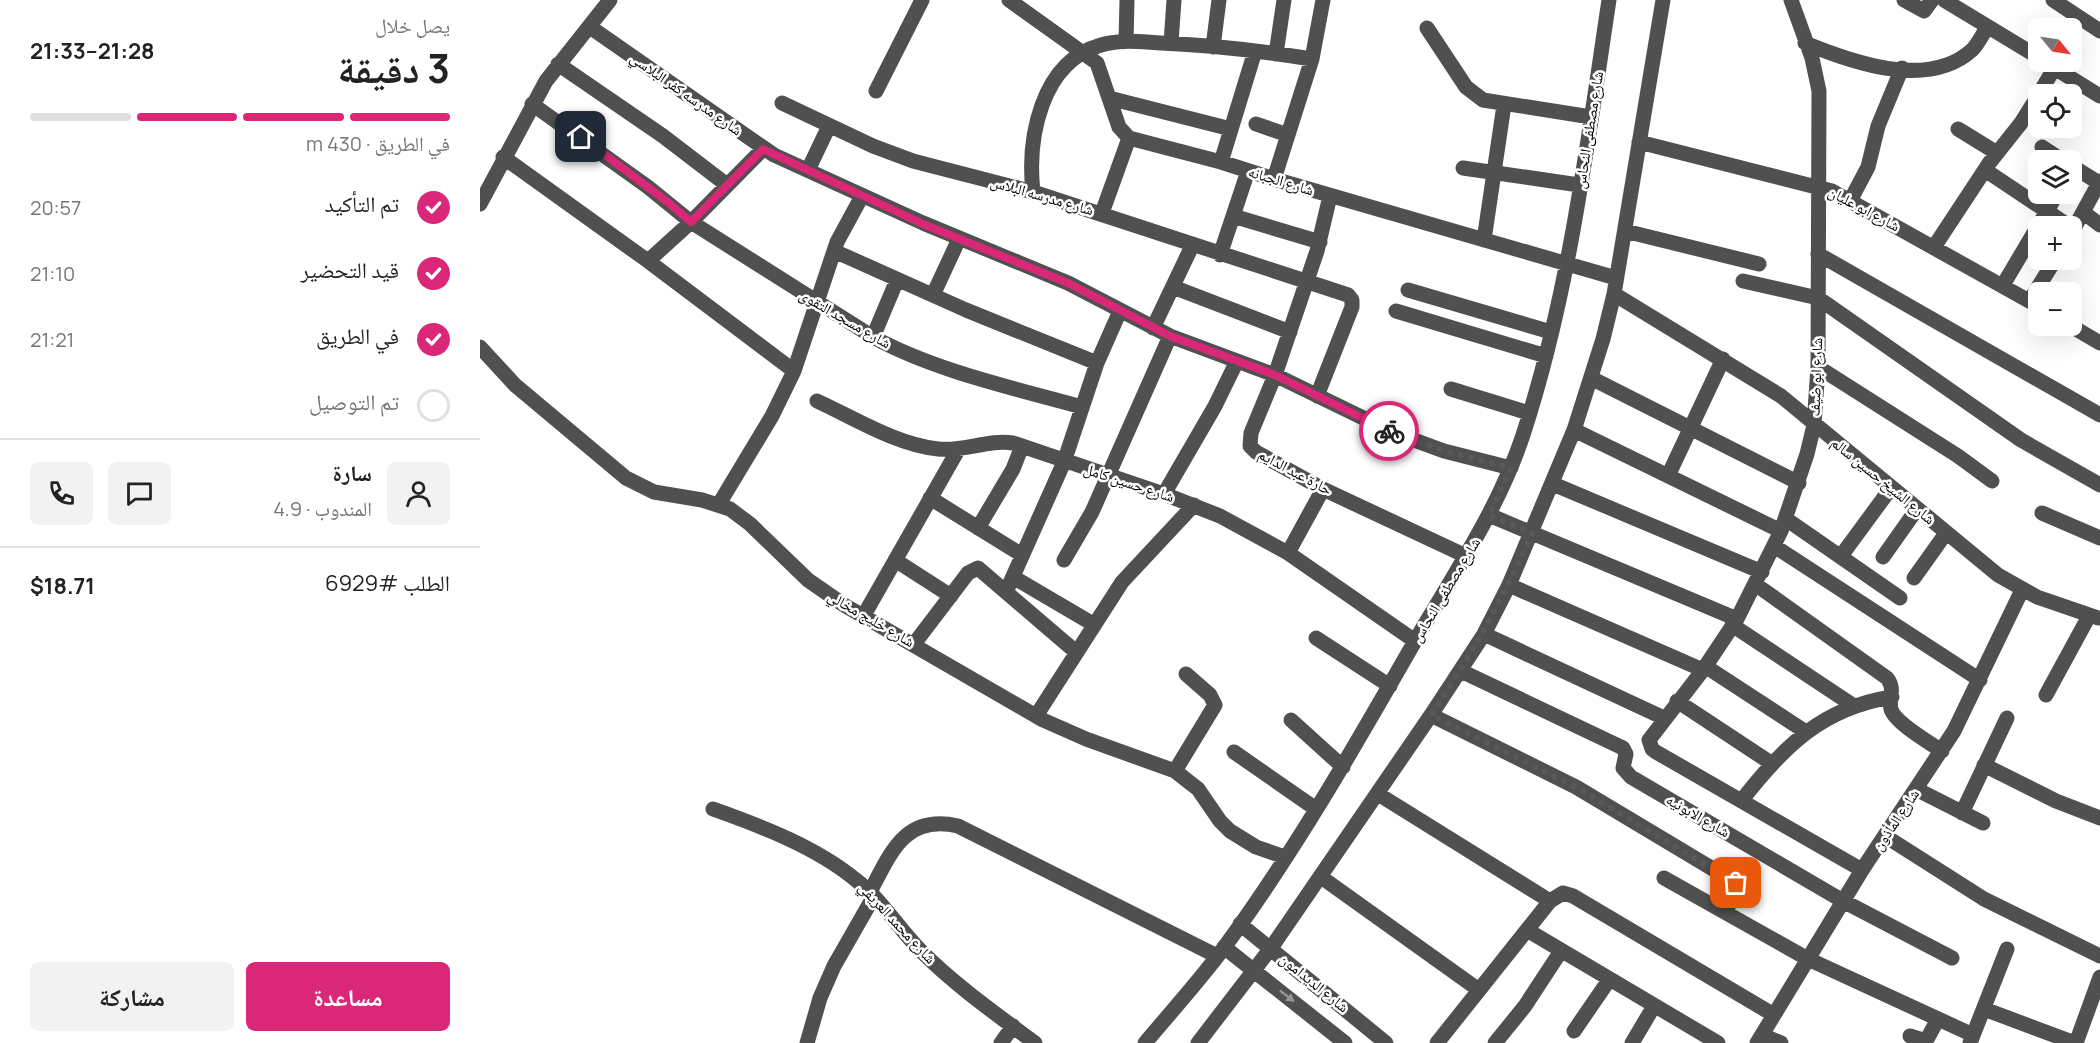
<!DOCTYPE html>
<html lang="ar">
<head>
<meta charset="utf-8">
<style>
	:root { --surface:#fff; --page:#f2f2f2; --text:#222; --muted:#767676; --line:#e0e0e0; --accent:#db2777 }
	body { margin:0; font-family:Manrope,"Noto Naskh Arabic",sans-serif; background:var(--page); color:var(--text); direction:rtl; height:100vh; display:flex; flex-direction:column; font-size:22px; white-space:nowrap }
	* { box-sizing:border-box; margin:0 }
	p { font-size:20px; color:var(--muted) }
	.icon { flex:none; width:33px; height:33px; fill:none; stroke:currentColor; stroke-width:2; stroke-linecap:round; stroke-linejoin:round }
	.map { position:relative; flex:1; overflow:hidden; direction:ltr }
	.sheet { display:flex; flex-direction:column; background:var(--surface); width:480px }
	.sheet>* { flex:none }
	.needle { width:39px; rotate:120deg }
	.controls { position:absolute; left:1548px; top:18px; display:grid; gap:12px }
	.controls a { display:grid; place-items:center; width:54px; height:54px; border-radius:9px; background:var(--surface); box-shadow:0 6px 24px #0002; font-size:30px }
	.pin { position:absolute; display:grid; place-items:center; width:51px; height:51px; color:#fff; margin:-26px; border-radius:12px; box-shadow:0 3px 9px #0006 }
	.courier { position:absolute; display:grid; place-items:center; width:60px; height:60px; margin:-30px; border:4px solid #db2777; border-radius:50%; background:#fff; color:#222; box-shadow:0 2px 8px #0007 }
	.summary em { font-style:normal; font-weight:700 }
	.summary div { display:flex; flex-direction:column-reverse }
	.summary { display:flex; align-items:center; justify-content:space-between; height:102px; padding:0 30px }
	h1 { font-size:39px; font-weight:700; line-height:45px }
	.bar { display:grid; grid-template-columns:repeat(4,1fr); gap:9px 6px; align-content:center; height:72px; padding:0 30px }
	.bar i { height:8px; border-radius:4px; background:var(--line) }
	.bar .on { background:var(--accent) }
	.bar p { grid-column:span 4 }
	.line { display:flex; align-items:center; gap:15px; padding:0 30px; border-top:2px solid var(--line) }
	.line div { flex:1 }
	.round { display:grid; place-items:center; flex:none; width:63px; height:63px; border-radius:9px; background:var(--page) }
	ol { padding:0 30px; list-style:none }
	li { display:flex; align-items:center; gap:18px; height:66px }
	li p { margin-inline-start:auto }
	li .icon { padding:6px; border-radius:50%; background:var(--accent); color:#fff; stroke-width:4 }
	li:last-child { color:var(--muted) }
	li i { width:33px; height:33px; border:3px solid var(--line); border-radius:50% }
	.cta { display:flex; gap:12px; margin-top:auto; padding:12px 30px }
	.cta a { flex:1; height:69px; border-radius:9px; background:var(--accent); color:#fff; font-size:24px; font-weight:700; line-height:69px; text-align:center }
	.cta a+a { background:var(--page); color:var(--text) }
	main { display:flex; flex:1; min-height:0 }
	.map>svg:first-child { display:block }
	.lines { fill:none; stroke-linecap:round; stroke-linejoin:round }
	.minor { stroke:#505050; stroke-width:15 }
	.oneway { fill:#969696 }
	.done { stroke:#595959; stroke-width:6; stroke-dasharray:0 10.8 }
	.route { stroke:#db2777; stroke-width:8 }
	.labels { text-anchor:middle; stroke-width:5; stroke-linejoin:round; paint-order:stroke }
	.street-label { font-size:15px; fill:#000; stroke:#fff }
</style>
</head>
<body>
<main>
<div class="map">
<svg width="1620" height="1043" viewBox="0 0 1620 1043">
	<rect width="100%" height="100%" fill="#fff"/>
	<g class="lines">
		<path class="minor" d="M529,0L617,63L639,127L649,138L741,162L794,179L1136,278
			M1311,0L1332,58L1339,91L1338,367L1334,425L1327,454L1301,531L1257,619L1223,670L1169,740L1172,749L1176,752L1382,870
			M1424,0L1444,11L1452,0
			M1464,0L1558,57
			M1573,0L1620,31
			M110,27L294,155L443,223L588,283L690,336L795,375L912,432L964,451L1031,468
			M947,28L986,87L1003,100L1111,117
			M646,41L647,0
			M691,43L694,0
			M1325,43C1371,62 1448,90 1492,50C1498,44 1503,34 1507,27
			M733,47L739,0
			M796,54L804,0
			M1565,62L1620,96
			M78,64L183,136L247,185
			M396,91L442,0
			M1559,94L1575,67
			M629,98L751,129
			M302,103L393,146L433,161L553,192L868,295L872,300V307L837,396
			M52,104L168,187L211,222L393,337C455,371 534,388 602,407
			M776,124L808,135
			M1478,129L1517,153
			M1159,142L1352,191L1558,306
			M1562,147L1582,160
			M23,157L168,261L314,371
			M741,162L775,51
			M1592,166L1619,183
			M983,168L1099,185
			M328,170L349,126
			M1505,170L1589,226
			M794,179L832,59L843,0
			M553,192C547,138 561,62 621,45C640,39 661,42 681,43C731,45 782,51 832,59
			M850,196L837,251L795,375L771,433L770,446L776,452L843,489L986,556
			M1370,201L1388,167L1398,126L1422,68
			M0,204L66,81L130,0
			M1603,212L1620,225
			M622,213L649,138
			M753,216L840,242
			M1145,231L1279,264
			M1592,232L1620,181
			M1004,240L1024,105
			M1454,247L1510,162L1541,123L1558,96
			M354,251L486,310L617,363
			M1338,254L1620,415
			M740,255L768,171
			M168,261L211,222L283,149
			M1263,281L1338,298L1541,440L1620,485
			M1523,285L1577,194
			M693,287L810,332
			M928,290L1071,332
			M1134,294L1301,396L1518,575L1557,597L1618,618
			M453,295L479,239
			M1550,300L1575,260
			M916,311L1066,356
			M1591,326L1620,343
			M673,328L712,246
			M393,337L417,280
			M0,347L35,385L146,478L174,492L222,500L250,509L270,524L328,580L364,605L563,720L606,739L695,771L718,789L740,821L750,831L776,847L805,857
			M1338,367L1478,456L1512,481
			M1111,378L1319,483
			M971,389L1049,413
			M337,401C374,418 417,445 458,449C484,452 508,439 533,443L684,494L740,516L808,553L935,641
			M1094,430L1301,531
			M1188,476L1243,359
			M1073,484L1282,572
			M684,494L735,406L757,361
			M450,498L542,555
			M239,504L292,416L314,371L357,242L382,196
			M1562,513L1620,538
			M1009,515L1257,619
			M1306,519L1420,598
			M498,528L533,469L542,446
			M1294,546L1500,680
			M808,553L843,489
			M1361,556L1411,488
			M1403,557L1437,509
			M415,560L471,596
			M584,560L612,512L690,336
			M533,577L613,624
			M1434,578L1466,533
			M1275,584L1407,678C1416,690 1408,697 1411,709C1414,722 1450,743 1462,751
			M1029,585L1223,670
			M526,592L584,462L617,363L640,311
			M384,615L478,450
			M1252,625L1374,706
			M1004,634L1184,718
			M836,638L910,686
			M434,644L488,573L498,568L596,652
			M1225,666L1326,732
			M981,671L1143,748L1146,754L1143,768L1151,777L1363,901L1472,958
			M1566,695L1609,616
			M1197,701L1291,763
			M951,715L1096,787L1253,881L1257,891L1245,912
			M556,716L642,582L714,505
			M811,720L863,767
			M754,752L836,809
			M1504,765L1576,801L1620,818
			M695,771L735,705L730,695L706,674
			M1436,789L1503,823
			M898,794L1070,901
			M1262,800C1304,746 1342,708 1412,697
			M233,809C281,826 336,847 376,880C402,900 418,928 441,951C475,985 516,1014 555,1043
			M1482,813L1527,718
			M1405,836L1504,899L1620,956
			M841,877L999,990
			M1184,878L1328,959L1493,1035
			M390,892C411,852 425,814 478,826L737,956
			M760,924L906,1043
			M1047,930L1238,1043
			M744,947L865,1043
			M1504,1009L1595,1043
			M1094,1031L1129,980
			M1282,1035L1301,1043
			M1430,1036L1446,1041L1458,1019
			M327,1043L340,998L354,966L394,896
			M521,1043L533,1026
			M665,1043C691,1012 719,981 743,949C815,851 875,746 935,641C974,574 1018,510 1043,435C1089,294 1107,146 1129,0
			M718,1043L791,948L951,715L1004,634L1029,585L1094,430L1123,339L1134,294L1183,0
			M957,1043L1070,901L1083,893L1093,896L1294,1015
			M1015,1043L1045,1006L1081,951
			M1152,1043L1174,1006
			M1277,1043L1382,870L1474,731L1542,590
			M1490,1043L1527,949
			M1596,1043L1620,977"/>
	</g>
	<defs><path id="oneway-solid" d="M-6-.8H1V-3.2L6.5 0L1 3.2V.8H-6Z" transform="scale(1.5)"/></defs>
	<use class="oneway" href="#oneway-solid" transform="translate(807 996) rotate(38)"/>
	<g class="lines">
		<path class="done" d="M909,431L964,451L1031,468L1009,515L1052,533C1024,598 990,657 951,715L1096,787L1256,883"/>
		<path class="route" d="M101,137L189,203L211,222L283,149L443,224L588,283L690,336L795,375L909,431"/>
	</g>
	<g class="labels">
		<g class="street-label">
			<text transform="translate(206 94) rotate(35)" y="5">شارع مدرسه كفر البلاسي</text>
			<text transform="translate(1109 130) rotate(-81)" y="5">شارع مصطفى النحاس</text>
			<text transform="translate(801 181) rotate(17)" y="5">شارع الجبانه</text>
			<text transform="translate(562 196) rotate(16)" y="5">شارع مدرسه البلاس</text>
			<text transform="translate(1384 209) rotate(28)" y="5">شارع ابو عليان</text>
			<text transform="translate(365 319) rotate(30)" y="5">شارع مسجد التقوى</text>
			<text transform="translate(1336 377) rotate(-88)" y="5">شارع ابو ضيف</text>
			<text transform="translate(815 472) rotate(28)" y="5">حارة عبد الدايم</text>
			<text transform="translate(1403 481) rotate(39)" y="5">شارع الشيخ حسين سالم</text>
			<text transform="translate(649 483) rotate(18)" y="5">شارع حسين كامل</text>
			<text transform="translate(966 590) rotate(-59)" y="5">شارع مصطفى النحاس</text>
			<text transform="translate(391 619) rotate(30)" y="5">شارع خليج مخالي</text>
			<text transform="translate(1218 816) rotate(30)" y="5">شارع الابونيه</text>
			<text transform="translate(1416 820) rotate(-56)" y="5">شارع المأذون</text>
			<text transform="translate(417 923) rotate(47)" y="5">شارع محمد العريفي</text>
			<text transform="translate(834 983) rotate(39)" y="5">شارع الديدامون</text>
		</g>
	</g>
</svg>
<div class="controls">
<a><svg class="needle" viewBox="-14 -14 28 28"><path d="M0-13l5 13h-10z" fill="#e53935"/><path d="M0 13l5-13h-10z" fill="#767676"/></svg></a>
<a><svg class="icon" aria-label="locate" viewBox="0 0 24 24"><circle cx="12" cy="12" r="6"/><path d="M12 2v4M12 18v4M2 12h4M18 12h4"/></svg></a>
<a><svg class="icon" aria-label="layers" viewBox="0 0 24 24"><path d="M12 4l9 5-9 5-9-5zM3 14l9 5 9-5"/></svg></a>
<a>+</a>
<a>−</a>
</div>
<div class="pin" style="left:1256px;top:883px;background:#ea580c"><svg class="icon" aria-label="bag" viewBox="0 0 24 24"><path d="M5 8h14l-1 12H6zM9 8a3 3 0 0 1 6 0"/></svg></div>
<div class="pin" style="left:101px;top:137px;background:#1f2937"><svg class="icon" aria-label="home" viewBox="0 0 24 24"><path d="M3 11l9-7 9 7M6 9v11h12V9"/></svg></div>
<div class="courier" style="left:909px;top:431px"><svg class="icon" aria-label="bike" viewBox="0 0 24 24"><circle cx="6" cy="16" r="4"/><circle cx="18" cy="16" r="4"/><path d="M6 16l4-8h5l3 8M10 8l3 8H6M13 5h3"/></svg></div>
</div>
<section class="sheet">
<div class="summary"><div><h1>3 دقيقة</h1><p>يصل خلال</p></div><em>21:28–21:33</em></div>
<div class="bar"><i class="on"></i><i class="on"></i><i class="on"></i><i></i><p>في الطريق · 430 m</p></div>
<ol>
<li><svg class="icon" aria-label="check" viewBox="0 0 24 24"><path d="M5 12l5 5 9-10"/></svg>تم التأكيد<p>20:57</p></li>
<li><svg class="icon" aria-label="check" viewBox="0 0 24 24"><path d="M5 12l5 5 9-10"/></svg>قيد التحضير<p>21:10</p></li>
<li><svg class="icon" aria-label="check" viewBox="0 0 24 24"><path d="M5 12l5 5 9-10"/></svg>في الطريق<p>21:21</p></li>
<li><i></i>تم التوصيل</li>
</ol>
<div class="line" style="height:108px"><a class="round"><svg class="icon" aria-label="person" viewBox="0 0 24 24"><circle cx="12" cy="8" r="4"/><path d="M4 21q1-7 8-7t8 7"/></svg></a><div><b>سارة</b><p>المندوب · 4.9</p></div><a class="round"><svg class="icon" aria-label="chat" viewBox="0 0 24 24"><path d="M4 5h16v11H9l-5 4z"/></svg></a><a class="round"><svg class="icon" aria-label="phone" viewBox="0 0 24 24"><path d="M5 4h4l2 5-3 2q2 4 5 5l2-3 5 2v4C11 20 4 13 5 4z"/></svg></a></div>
<div class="line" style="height:78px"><div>الطلب #6929</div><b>$18.71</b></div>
<div class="cta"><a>مساعدة</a><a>مشاركة</a></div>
</section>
</main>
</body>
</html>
